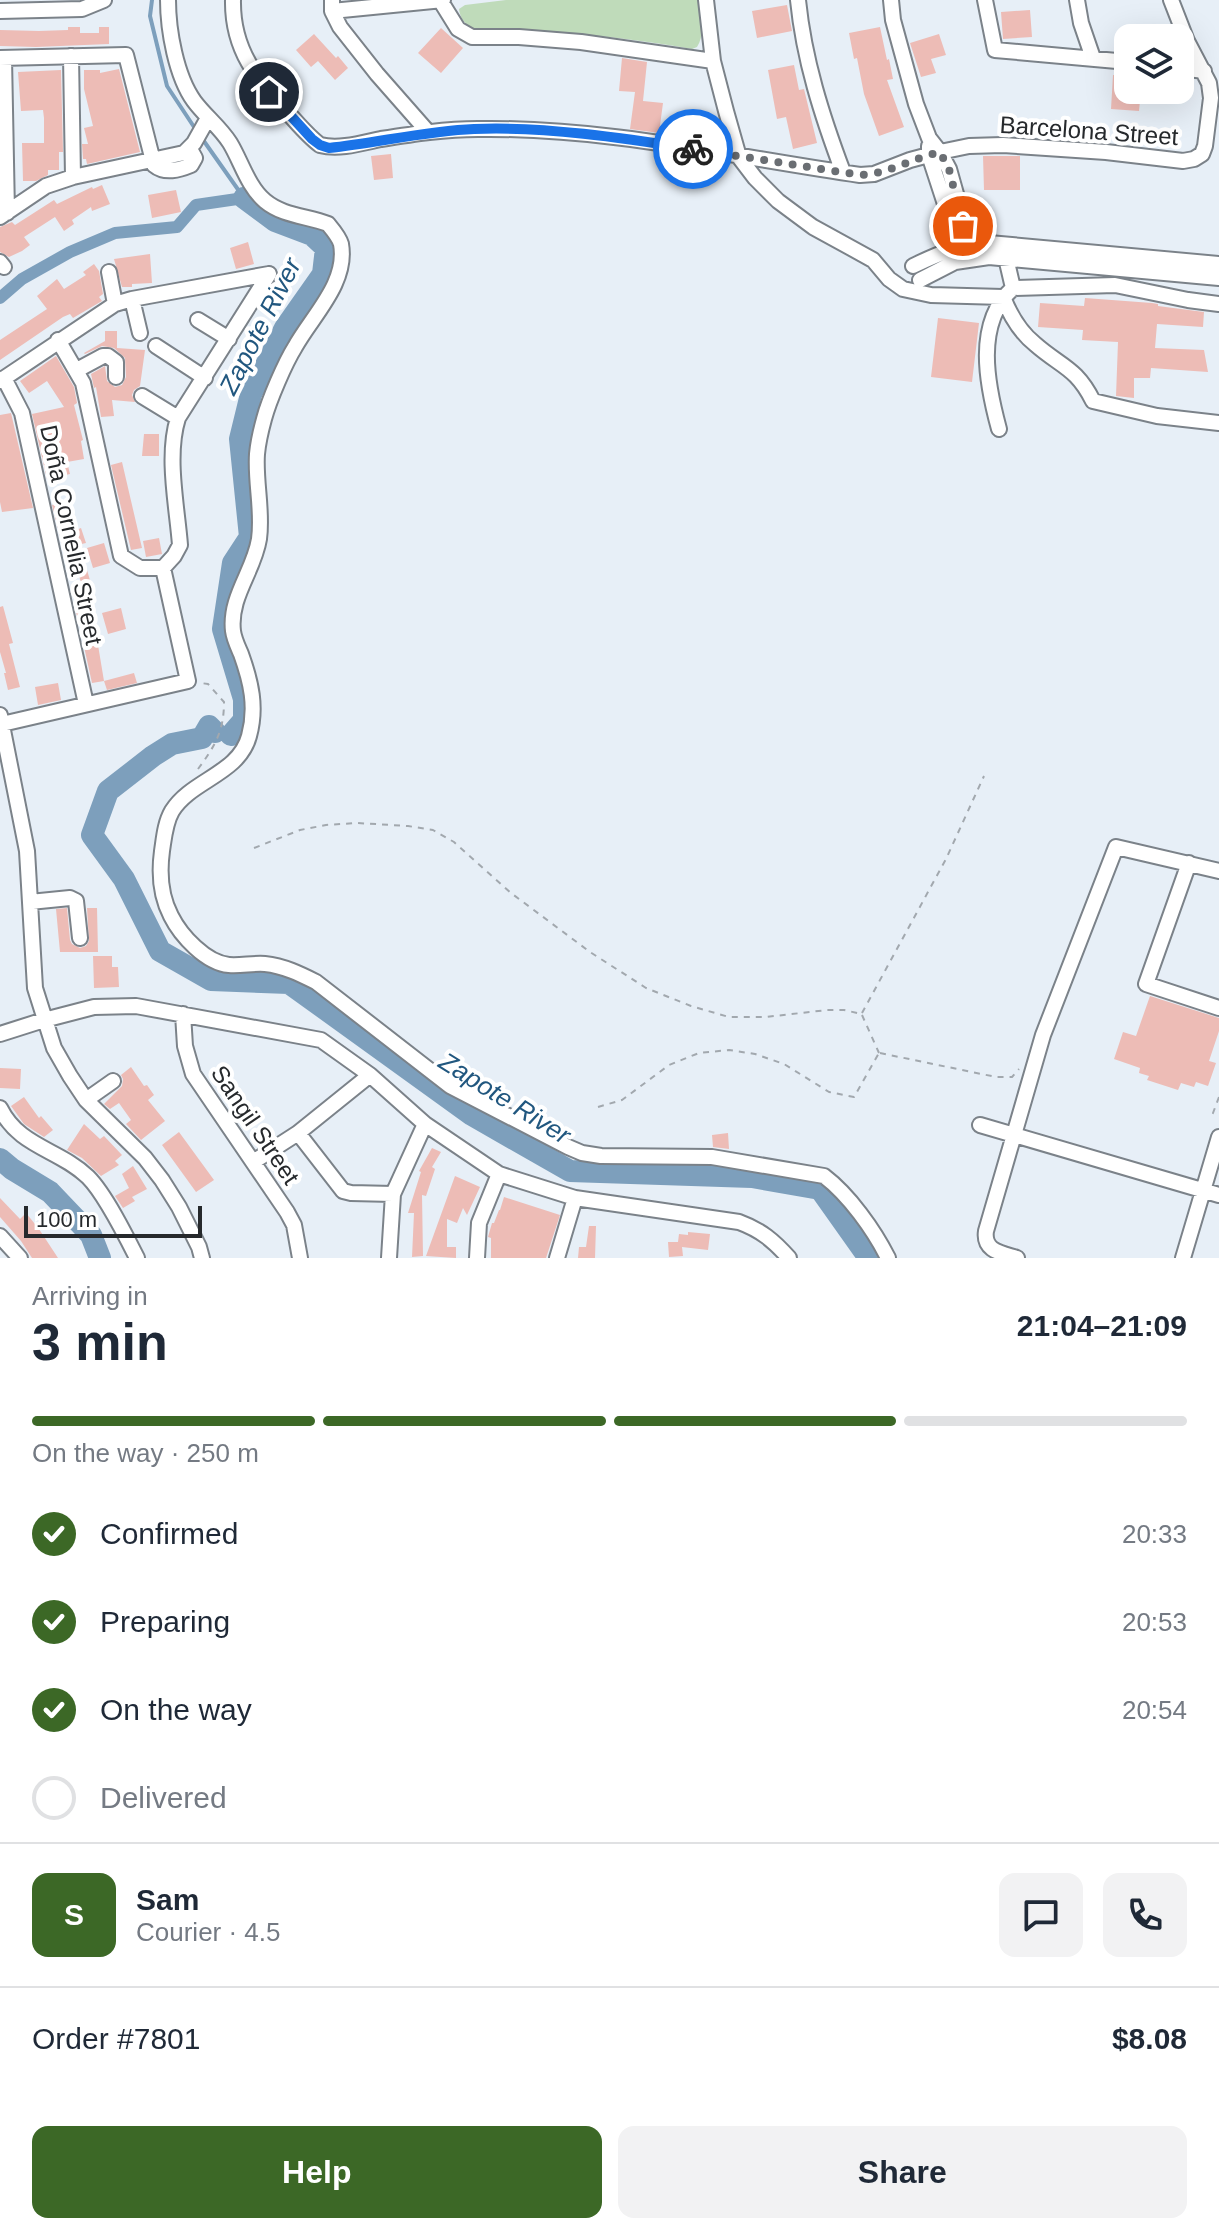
<!DOCTYPE html>
<html lang="en">
<head>
<meta charset="utf-8">
<style>
	:root { --surface:#fff; --page:#f2f2f3; --text:#1f2937; --muted:#747a83; --line:#e0e1e3; --accent:#3c6826 }
	body { margin:0; font-family:Arial,sans-serif; background:var(--page); color:var(--text); height:100vh; display:flex; flex-direction:column; font-size:30px; white-space:nowrap }
	* { box-sizing:border-box; margin:0 }
	p { font-size:26px; color:var(--muted) }
	.icon { flex:none; width:44px; height:44px; fill:none; stroke:currentColor; stroke-width:2; stroke-linecap:round; stroke-linejoin:round }
	.map { position:relative; height:1258px; overflow:hidden }
	.panel { display:flex; flex-direction:column; background:var(--surface); flex:1 }
	.panel>* { flex:none }
	.fabs { position:absolute; left:1114px; top:24px; display:grid; gap:16px }
	.fabs a { display:grid; place-items:center; width:80px; height:80px; border-radius:16px; background:var(--surface); box-shadow:0 8px 32px #0002; font-size:40px }
	.scale { position:absolute; left:24px; bottom:20px; width:178px; box-sizing:border-box; padding-left:8px; border:4px solid #26292c; border-top:0; font-size:22px; line-height:28px; white-space:nowrap; color:#26292c; -webkit-text-stroke:6px #fff; paint-order:stroke }
	.pin { position:absolute; display:grid; place-items:center; width:68px; height:68px; color:#fff; margin:-34px; border:4px solid #fff; border-radius:50%; box-shadow:0 2px 8px #0007 }
	.courier { position:absolute; display:grid; place-items:center; width:80px; height:80px; margin:-40px; border:6px solid #1a73e8; border-radius:50%; background:#fff; color:#222; box-shadow:0 2px 10px #0007 }
	.overview em { font-style:normal; font-weight:600 }
	.overview div { display:flex; flex-direction:column-reverse }
	.overview { display:flex; align-items:center; justify-content:space-between; height:136px; padding:0 32px }
	h1 { font-size:52px; font-weight:600; line-height:60px }
	.bar { display:grid; grid-template-columns:repeat(4,1fr); gap:12px 8px; align-content:center; height:96px; padding:0 32px }
	.bar i { height:10px; border-radius:6px; background:var(--line) }
	.bar .on { background:var(--accent) }
	.bar p { grid-column:span 4 }
	.line { display:flex; align-items:center; gap:20px; padding:0 32px; border-top:2px solid var(--line) }
	.line div { flex:1 }
	.round { display:grid; place-items:center; flex:none; width:84px; height:84px; border-radius:16px; background:var(--page) }
	ol { padding:0 32px; list-style:none }
	li { display:flex; align-items:center; gap:24px; height:88px }
	li p { margin-inline-start:auto }
	li .icon { padding:8px; border-radius:50%; background:var(--accent); color:#fff; stroke-width:4 }
	li:last-child { color:var(--muted) }
	li i { width:44px; height:44px; border:4px solid var(--line); border-radius:50% }
	.button { display:flex; gap:16px; margin-top:auto; padding:16px 32px }
	.button a { flex:1; height:92px; border-radius:16px; background:var(--accent); color:#fff; font-size:32px; font-weight:600; line-height:92px; text-align:center }
	.button a+a { background:var(--page); color:var(--text) }
	.map>svg:first-child { display:block }
	.green { fill:#bfdbba }
	.lines { fill:none; stroke-linecap:round; stroke-linejoin:round }
	.stream { stroke:#7d9fbc; stroke-width:4 }
	.canal { stroke:#7d9fbc; stroke-width:12 }
	.river { stroke:#7d9fbc; stroke-width:22 }
	.building { fill:#edbcb6 }
	.minor-casing { stroke:#7b8289; stroke-width:18 }
	.path { stroke:#a2a8ae; stroke-width:2; stroke-dasharray:6 6; stroke-linecap:butt }
	.minor { stroke:#fff; stroke-width:14 }
	.done { stroke:#6a6e73; stroke-width:8; stroke-dasharray:0 14.4 }
	.route { stroke:#1a73e8; stroke-width:10 }
	.labels { text-anchor:middle; stroke-width:8; stroke-linejoin:round; paint-order:stroke }
	.street-label { font-size:24px; fill:#26292c; stroke:#fff }
	.water-label { font-size:26px; font-style:italic; fill:#21577f; stroke:#fff }
</style>
</head>
<body>
<div class="map">
<svg width="1219" height="1258" viewBox="0 0 1219 1258">
	<rect width="100%" height="100%" fill="#e7eff7"/>
	<path class="green" d="M506,0H698C700,16 706,33 697,47L692,49C638,39 584,34 529,30C513,29 488,33 473,28C465,25 460,18 459,9L465,5Z"/>
	<g class="lines">
		<path class="stream" d="M152,0L150,16L167,86L196,130
			M201,137L244,198"/>
		<path class="canal" d="M0,298L22,279L70,252L115,233L177,227L196,205L244,198"/>
		<path class="river" d="M215,732L209,726L202,738L172,744L153,756L108,791L92,835L124,879L160,951L211,980L289,983L472,1115L570,1171L752,1177L820,1189L869,1258
			M231,735L244,720V699L223,629L233,563L250,537L240,439L251,394L285,328L323,274L326,248L312,235L275,221L244,198
			M0,1159L12,1169L50,1192L91,1235L100,1258"/>
	</g>
	<path class="building" d="M787,5L792,31L757,38L752,11Z
		M1030,10L1032,37L1003,39L1001,12Z
		M68,27H80V33H99V27H109V44L36,47L0,46V30L39,31L68,30Z
		M880,27L887,60L889,59L893,79L887,80L904,127L879,136L864,94L857,58L854,59L849,33Z
		M441,28L463,48L441,73L418,53Z
		M314,34L336,58L338,56L348,68L335,80L318,61L311,67L296,50Z
		M939,34L946,55L931,59L936,73L921,77L910,43Z
		M622,58L647,62L643,101L663,103L659,133L630,129L635,92L619,91Z
		M794,65L799,90L804,89L817,143L793,149L786,117L777,119L768,70Z
		M119,69L140,152L87,164L86,159H83L82,144H88L84,128L93,126L84,89V70H100V73Z
		M61,70L63,152H59V170H48V175L36,181H23L22,143H44V118L43,110L21,111L18,72Z
		M1113,75L1128,76V90H1141L1139,111L1111,109Z
		M391,154L393,178L374,180L371,156Z
		M983,156H1020V190H984Z
		M102,185L110,204L92,211L91,207L72,220L74,224L64,231L55,217L24,237L30,245L22,251L9,257L0,252V227L12,222L15,225L54,200L57,204L92,187L93,189Z
		M176,190L181,212L152,218L148,195Z
		M248,242L254,264L236,269L230,248Z
		M150,254L152,283L132,284V287H122L114,259Z
		M94,264L99,271L103,294L99,297L102,301L73,318L70,314L63,317L0,360V340L47,309L37,296L57,279L64,289L86,275L83,272Z
		M1085,298L1152,303L1158,304V306L1204,312L1203,327L1157,324L1155,348L1204,350L1208,372L1151,368L1150,378H1134V398L1116,396L1118,342L1082,340L1083,330L1038,327L1040,303L1084,306Z
		M938,318L979,323L972,382L931,377Z
		M105,331H117V348L145,350L140,386L134,390L132,395L135,402L112,400L114,416L101,417L96,387L94,388L91,374L105,366L107,381L115,387L122,385L126,377L125,358L114,348L102,346L85,354L84,353L105,341Z
		M56,356L74,387L77,403L74,405L83,440L81,441L84,459L67,462L70,474L47,479L32,414L64,407L47,381L29,393L20,381Z
		M11,413L33,508L2,512L0,502V415Z
		M144,434H159V456H142Z
		M122,462L142,548L131,550L111,465Z
		M63,502L71,532L81,528L86,543L63,548L52,505Z
		M159,538L162,554L146,557L143,541Z
		M104,543L110,563L93,568L87,548Z
		M87,570L94,594L89,596L95,620L79,624L75,608L77,607L71,585L81,582L78,573Z
		M3,606L13,643L9,644L20,687L8,690L4,673H6L0,652V607Z
		M121,608L126,629L108,634L102,613Z
		M97,639L104,681L92,683L83,642Z
		M134,673L137,683L107,690L104,681Z
		M58,683L61,700L38,705L35,687Z
		M67,908L70,940L72,944L80,948L86,946L89,941L87,908H97L98,952H60L56,909Z
		M93,956H112V967H118L119,987L94,988Z
		M1150,996L1219,1018V1031L1209,1061L1216,1063L1208,1086L1196,1082L1194,1087L1181,1083L1178,1090L1147,1080L1149,1076L1139,1073L1140,1068L1114,1059L1123,1032L1136,1036Z
		M131,1067L144,1086L147,1085L154,1095L148,1100L165,1121L141,1140L126,1124L131,1120L119,1103L110,1109L104,1104L122,1086L123,1079L121,1075Z
		M0,1068L21,1069L20,1089L0,1088Z
		M24,1097L39,1118L41,1116L53,1130L44,1137L24,1124L11,1106Z
		M84,1124L100,1139L104,1136L122,1155L115,1161L119,1165L101,1176L82,1158L67,1150Z
		M179,1132L214,1180L196,1192L162,1145Z
		M728,1133L729,1149L713,1147L712,1135Z
		M432,1148L441,1152L432,1167L435,1169L426,1196L422,1195L423,1256L412,1257L414,1213H408L421,1172L419,1171Z
		M133,1166L147,1189L132,1197L135,1201L123,1208L115,1196L129,1188L122,1174Z
		M455,1176L480,1187L467,1215L463,1208L457,1223L447,1219V1247H456V1258L426,1256Z
		M504,1197L560,1215L546,1258H491V1238L488,1237L492,1223H494L499,1210H500Z
		M0,1198L20,1219L26,1213L39,1229L58,1258H32L21,1241L0,1217Z
		M589,1226H596L595,1258H578L579,1247H586Z
		M688,1232L710,1234L708,1250L682,1247L683,1256L669,1257L668,1242H678L679,1234L688,1235Z"/>
	<g class="lines">
		<defs>
			<path id="minor" d="M168,0C168,30 176,76 194,101C205,116 220,127 230,143C241,161 248,187 265,201C283,216 307,216 328,224C333,230 339,237 341,244C348,283 312,316 295,347C285,363 269,400 264,419C261,430 258,443 257,454C255,482 263,511 259,539C254,571 229,597 233,631C234,639 238,647 241,654C251,682 257,707 249,736C239,774 191,780 172,811C165,823 164,838 162,851C159,873 161,897 171,916C181,936 206,963 229,965C241,966 253,963 265,964C284,966 300,974 316,982L450,1086L568,1147L582,1153L601,1156L712,1157L824,1176C849,1195 874,1230 888,1258
				M233,0C232,50 257,79 289,114C299,125 309,137 320,145C339,150 362,143 381,139C413,134 445,129 478,129C606,127 734,157 860,175L874,174L910,160L940,152L969,146L1003,145L1106,152L1183,161L1194,159L1202,154L1205,146L1211,98L1209,83L1187,41L1171,0
				M332,0V11L340,27L377,74L428,132
				M440,0L458,29L472,37H519L581,42L713,61
				M706,0L713,61L726,111L739,157L755,178L778,201L813,227L873,260L889,279L903,289L931,295L1003,297
				M798,0C804,60 822,116 843,172
				M891,0L893,20L916,104L929,138L940,152L949,169L958,201L968,254
				M985,0L995,50L1128,62
				M1077,0L1081,23L1093,58
				M0,11L82,9L104,0
				M332,11L443,0
				M71,56L73,177
				M0,58L126,55L154,165C165,174 179,170 191,165L195,158L190,149
				M4,58L7,213
				M1180,68L1204,71
				M929,146V155L945,204L955,257
				M0,217L46,186L73,177L184,153L194,143L208,118
				M1006,258L1013,288
				M0,262L4,267
				M913,266C940,253 959,245 989,243L1219,264
				M109,272L115,304
				M920,280L955,262L989,257L1219,278
				M1003,297C1010,315 1020,332 1035,344C1061,367 1076,367 1093,401L1157,416L1219,423
				M132,299L140,333
				M198,320L229,339
				M58,340L83,383L121,556L140,568H163
				M156,346L205,378
				M77,370L103,356H108L116,362V377
				M4,378L22,413L86,704
				M0,381L115,304L132,299L269,274
				M142,396L178,418
				M999,429C987,385 974,323 1013,288L1115,285L1188,300L1219,304
				M163,568L174,556L180,545C177,506 166,456 178,418L269,274
				M0,715L27,851L35,988L54,1048L70,1076L86,1100L145,1158L162,1180L179,1207L199,1247L202,1258
				M2,724L188,681L163,568
				M1189,863L1146,984L1219,1008
				M30,902L70,898L76,901L80,938
				M183,1014L185,1046L193,1074L287,1212L294,1225L300,1258
				M0,1034L44,1020L94,1007L136,1006L321,1040L370,1075L425,1124L499,1174L575,1198L739,1222C761,1230 774,1241 789,1258
				M86,1100L113,1081
				M0,1108C19,1147 59,1149 88,1177C105,1194 126,1236 137,1258
				M980,1125L1219,1195
				M298,1133L343,1191L351,1193L393,1194
				M253,1162L298,1133L370,1075
				M0,1236L20,1258
				M389,1258L393,1194L425,1124
				M477,1258L479,1223L499,1174
				M557,1258L575,1198
				M1017,1258C1001,1253 983,1251 986,1231L1043,1035L1116,847L1219,871
				M1183,1258L1219,1137"/>
		</defs>
		<use href="#minor" class="minor-casing"/>
		<path class="path" d="M198,769C215,746 224,731 224,702L208,684L201,683
			M254,848L300,830L326,825L357,823L408,826L433,830L454,842L511,893L590,952L646,988L691,1006L729,1017H766L827,1010H844L862,1014
			M862,1013L946,859L984,776
			M862,1015L879,1053
			M880,1053L996,1077H1012L1019,1069
			M1219,1097L1213,1113L1219,1115
			M598,1107L622,1100L669,1065L699,1053L729,1050L755,1054L784,1064L829,1092L854,1097L879,1053"/>
		<use href="#minor" class="minor"/>
	</g>
	<g class="lines">
		<path class="done" d="M693,149L860,175C888,174 913,158 940,152L949,169L963,226"/>
		<path class="route" d="M269,92L312,139L320,145L329,148C377,143 425,131 474,129C543,126 624,138 693,149"/>
	</g>
	<g class="labels">
		<g class="street-label">
			<text transform="translate(1089 131) rotate(4)" y="8">Barcelona Street</text>
			<text transform="translate(71 535) rotate(78)" y="8">Doña Cornelia Street</text>
			<text transform="translate(255 1125) rotate(56)" y="8">Sangil Street</text>
		</g>
		<g class="water-label">
			<text transform="translate(260 326) rotate(-63)" y="9">Zapote River</text>
			<text transform="translate(505 1098) rotate(32)" y="9">Zapote River</text>
		</g>
	</g>
</svg>
<div class="fabs">
<a><svg class="icon" aria-label="layers" viewBox="0 0 24 24"><path d="M12 4l9 5-9 5-9-5zM3 14l9 5 9-5"/></svg></a>
</div>
<div class="scale">100 m</div>
<div class="pin" style="left:963px;top:226px;background:#ea580c"><svg class="icon" aria-label="bag" viewBox="0 0 24 24"><path d="M5 8h14l-1 12H6zM9 8a3 3 0 0 1 6 0"/></svg></div>
<div class="pin" style="left:269px;top:92px;background:#1f2937"><svg class="icon" aria-label="home" viewBox="0 0 24 24"><path d="M3 11l9-7 9 7M6 9v11h12V9"/></svg></div>
<div class="courier" style="left:693px;top:149px"><svg class="icon" aria-label="bike" viewBox="0 0 24 24"><circle cx="6" cy="16" r="4"/><circle cx="18" cy="16" r="4"/><path d="M6 16l4-8h5l3 8M10 8l3 8H6M13 5h3"/></svg></div>
</div>
<section class="panel">
<div class="overview"><div><h1>3 min</h1><p>Arriving in</p></div><em>21:04–21:09</em></div>
<div class="bar"><i class="on"></i><i class="on"></i><i class="on"></i><i></i><p>On the way · 250 m</p></div>
<ol>
<li><svg class="icon" aria-label="check" viewBox="0 0 24 24"><path d="M5 12l5 5 9-10"/></svg>Confirmed<p>20:33</p></li>
<li><svg class="icon" aria-label="check" viewBox="0 0 24 24"><path d="M5 12l5 5 9-10"/></svg>Preparing<p>20:53</p></li>
<li><svg class="icon" aria-label="check" viewBox="0 0 24 24"><path d="M5 12l5 5 9-10"/></svg>On the way<p>20:54</p></li>
<li><i></i>Delivered</li>
</ol>
<div class="line" style="height:144px"><b class="round" style="background:var(--accent);color:#fff">S</b><div><b>Sam</b><p>Courier · 4.5</p></div><a class="round"><svg class="icon" aria-label="chat" viewBox="0 0 24 24"><path d="M4 5h16v11H9l-5 4z"/></svg></a><a class="round"><svg class="icon" aria-label="phone" viewBox="0 0 24 24"><path d="M5 4h4l2 5-3 2q2 4 5 5l2-3 5 2v4C11 20 4 13 5 4z"/></svg></a></div>
<div class="line" style="height:104px"><div>Order #7801</div><b>$8.08</b></div>
<div class="button"><a>Help</a><a>Share</a></div>
</section>
</body>
</html>
